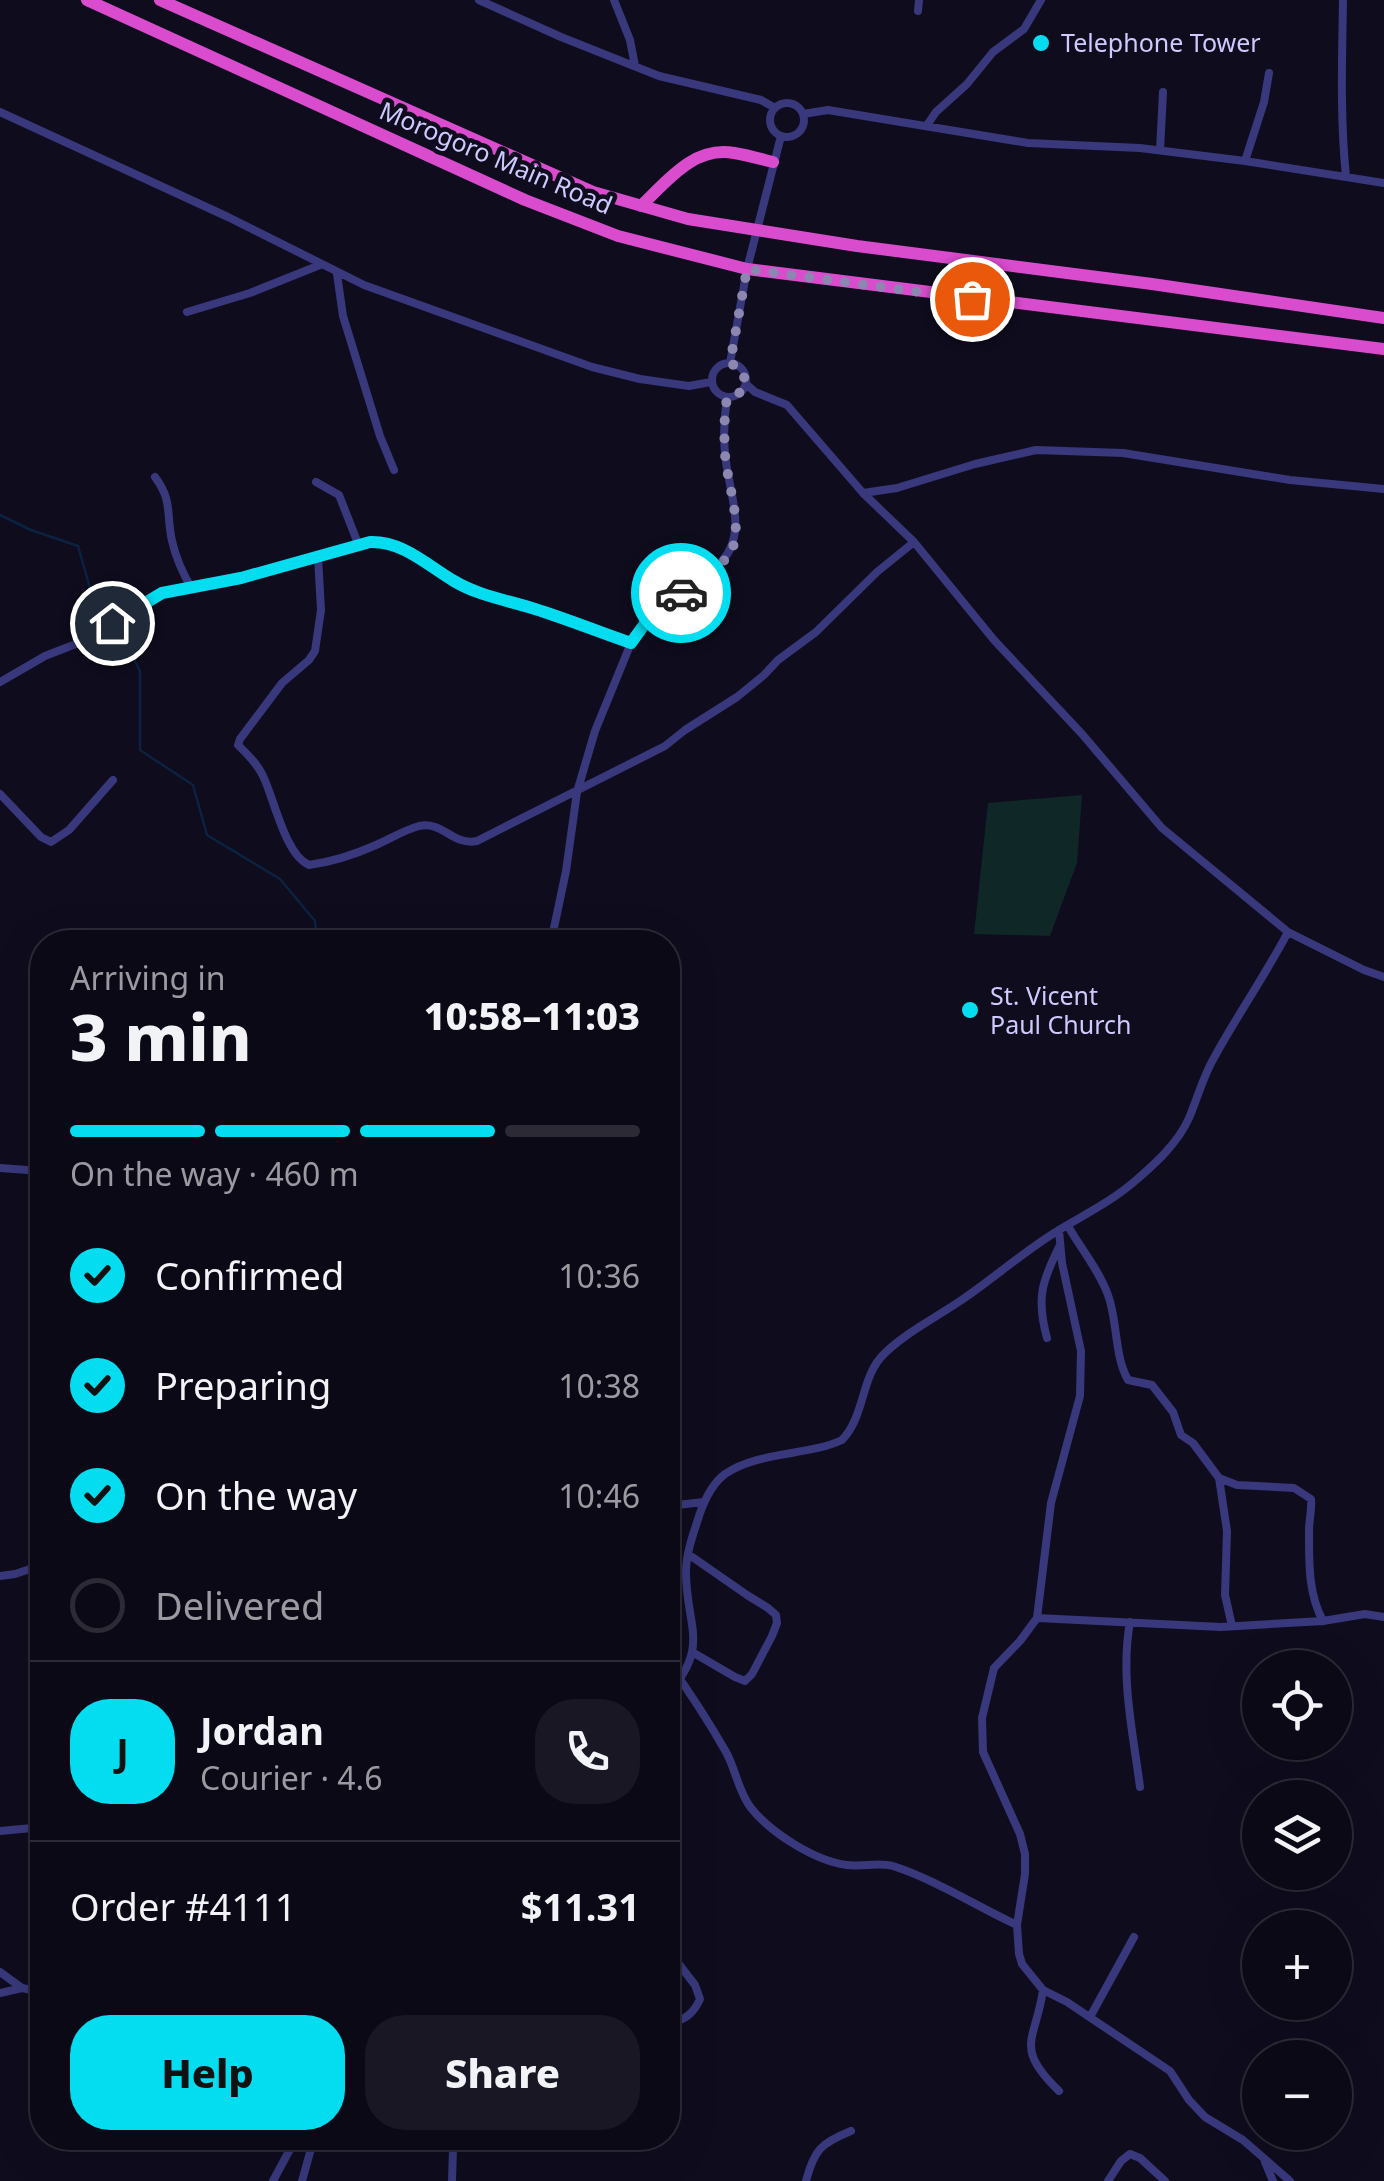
<!DOCTYPE html>
<html lang="en">
<head>
<meta charset="utf-8">
<style>
	:root { --surface:#0b0916; --page:#191723; --text:#f1f3f6; --muted:#9a9aa1; --line:#2b2a35; --accent:#04ddf0 }
	body { margin:0; font-family:"Noto Sans",sans-serif; background:var(--page); color:var(--text); height:100vh; display:flex; flex-direction:column; font-size:38px; white-space:nowrap }
	* { box-sizing:border-box; margin:0 }
	p { font-size:32px; color:var(--muted) }
	.icon { flex:none; width:55px; height:55px; fill:none; stroke:currentColor; stroke-width:2; stroke-linecap:round; stroke-linejoin:round }
	.map { position:relative; flex:1; overflow:hidden }
	.drawer { position:absolute; left:30px; top:930px; width:650px; height:1220px; display:flex; flex-direction:column; background:var(--surface); border-radius:40px; box-shadow:0 10px 40px #0002,0 0 0 2px var(--line) }
	.drawer>* { flex:none }
	.tools { position:absolute; left:1242px; top:1650px; display:grid; gap:20px }
	.tools a { display:grid; place-items:center; width:110px; height:110px; border-radius:50%; background:var(--surface); box-shadow:0 10px 40px #0002,0 0 0 2px var(--line); font-size:50px }
	.pin { position:absolute; display:grid; place-items:center; width:85px; height:85px; color:#fff; margin:-42px; border:5px solid #fff; border-radius:50%; box-shadow:0 2px 10px #0007 }
	.courier { position:absolute; display:grid; place-items:center; width:100px; height:100px; margin:-50px; border:8px solid #04ddf0; border-radius:50%; background:#fff; color:#222; box-shadow:0 2px 12px #0007 }
	.summary em { font-style:normal; font-weight:800 }
	.summary div { display:flex; flex-direction:column-reverse }
	.summary { display:flex; align-items:center; justify-content:space-between; height:170px; padding:0 40px }
	h1 { font-size:65px; font-weight:800; line-height:75px }
	.bar { display:grid; grid-template-columns:repeat(4,1fr); gap:15px 10px; align-content:center; height:120px; padding:0 40px }
	.bar i { height:12px; border-radius:8px; background:var(--line) }
	.bar .selected { background:var(--accent) }
	.bar p { grid-column:span 4 }
	.line { display:flex; align-items:center; gap:25px; padding:0 40px; border-top:2px solid var(--line) }
	.line div { flex:1 }
	.round { display:grid; place-items:center; flex:none; width:105px; height:105px; border-radius:40px; background:var(--page) }
	ol { padding:0 40px; list-style:none }
	li { display:flex; align-items:center; gap:30px; height:110px }
	li p { margin-inline-start:auto }
	li .icon { padding:10px; border-radius:50%; background:var(--accent); color:#111; stroke-width:4 }
	li:last-child { color:var(--muted) }
	li i { width:55px; height:55px; border:5px solid var(--line); border-radius:50% }
	.primary-button { display:flex; gap:20px; margin-top:auto; padding:20px 40px }
	.primary-button a { flex:1; height:115px; border-radius:40px; background:var(--accent); color:#111; font-size:40px; font-weight:800; line-height:115px; text-align:center }
	.primary-button a+a { background:var(--page); color:var(--text) }
	.map>svg:first-child { display:block }
	.green { fill:#0f2726 }
	.lines { fill:none; stroke-linecap:round; stroke-linejoin:round }
	.stream { stroke:#0c2241; stroke-width:2.5 }
	.minor { stroke:#39387c; stroke-width:8 }
	.trunk { stroke:#da4cce; stroke-width:12 }
	.done { stroke:#8b87b0; stroke-width:10; stroke-dasharray:0 18 }
	.route { stroke:#04ddf0; stroke-width:12 }
	.poi-dot { fill:#04ddf0; stroke:#0f0c1e; stroke-width:4 }
	.labels { text-anchor:middle; stroke-width:9; stroke-linejoin:round; paint-order:stroke }
	.poi-label { font-size:25px; fill:#cec9fe; stroke:#0f0c1e; text-anchor:start }
	.street-label { font-size:25px; fill:#cec9fe; stroke:#0f0c1e }
</style>
</head>
<body>
<div class="map">
<svg width="1384" height="2181" viewBox="0 0 1384 2181">
	<rect width="100%" height="100%" fill="#0f0c1e"/>
	<path class="green" d="M1082,795L1077,863L1050,936L974,934L988,803Z"/>
	<g class="lines">
		<path class="stream" d="M0,515L31,530L78,546L92,595L129,624V649L140,671V750L193,785L207,835L280,879L315,921L317,942"/>
		<path class="minor" d="M479,0L561,37L659,76L761,100L775,108
			M614,0L630,40L635,66
			M1343,0C1342,60 1340,117 1346,177
			M918,11L919,0
			M770 120a17 17 0 1 1 34 0a17 17 0 1 1-34 0Z
			M0,112L228,217L364,285L592,367L640,379L689,386L711,382
			M803,114L828,110L1028,143L1140,148L1245,161L1384,183
			M927,125L936,112L967,84L993,52L1024,29L1041,0
			M1160,150L1163,92
			M1245,161L1264,102L1269,73
			M337,274L343,316L380,436L394,470
			M187,312L250,293L320,265
			M712 380a17 17 0 1 1 34 0a17 17 0 1 1-34 0Z
			M730,363L747,269L781,136
			M746,384L755,392L787,405L863,493L914,542L994,640L1082,734L1162,828L1288,932L1364,970L1384,977
			M155,477C173,501 166,514 172,541C176,558 183,574 192,589
			M316,482L339,495L359,546
			M863,493L897,488L975,464L1036,450L1123,453L1290,480L1384,489
			M318,557L321,610L315,651L309,660L282,683L240,739L238,745C247,754 257,763 263,776C274,798 285,855 309,865C330,862 356,854 376,845C390,839 404,830 419,826C444,821 452,846 477,841L665,746L685,730L737,697L764,675L778,660L816,632L877,572L914,542
			M0,682L45,656L86,640L162,593L241,578L370,542C403,541 427,565 454,581C479,596 507,600 535,609C567,619 599,632 631,643
			M0,794L41,837L51,842L69,830L113,780
			M551,942L566,871L577,792L595,731L631,643L649,618L722,561C747,534 730,494 726,462C723,441 724,418 727,398
			M0,1168L42,1171
			M1068,1226C1081,1249 1099,1270 1108,1295C1118,1322 1114,1355 1128,1380L1152,1385L1173,1412L1181,1435L1193,1443L1219,1478L1237,1485L1294,1488L1311,1499C1312,1510 1309,1520 1309,1531C1309,1561 1308,1594 1323,1621
			M1059,1230L1062,1263L1081,1351L1080,1396L1051,1503L1037,1618L1020,1641L994,1668L982,1718L983,1752L1020,1834L1025,1854V1874L1017,1925L1019,1954L1022,1964L1043,1990L1067,2002L1170,2071L1189,2100L1205,2117L1243,2140L1290,2181
			M1047,1338C1036,1298 1042,1281 1060,1245
			M1219,1478L1227,1531L1225,1595L1232,1626
			M668,1506L704,1502
			M688,1554L747,1595L768,1608L776,1615L777,1623L772,1636L752,1674L745,1681L735,1677L692,1652
			M0,1576L15,1574L42,1565
			M1037,1618L1221,1627L1323,1621L1365,1614L1384,1617
			M1130,1622C1120,1676 1133,1733 1140,1787
			M668,1662C688,1690 709,1722 726,1752C736,1770 738,1791 751,1808C771,1833 815,1861 847,1865C863,1867 878,1862 893,1866C936,1880 976,1906 1017,1925
			M668,1694C711,1645 686,1627 686,1572C686,1552 694,1532 700,1513C705,1499 713,1483 725,1474C759,1451 808,1456 842,1440C866,1415 860,1376 885,1353C907,1332 935,1318 960,1301C993,1279 1024,1251 1059,1230C1084,1215 1112,1201 1135,1181C1155,1164 1178,1143 1189,1118C1198,1097 1203,1076 1215,1056C1238,1014 1266,974 1288,932
			M0,1831L32,1828L40,1817L42,1692
			M668,1950L695,1985L700,1999C694,2013 683,2023 668,2021
			M0,1972L22,1988
			M1043,1990C1036,2040 1013,2047 1059,2091
			M0,1993L22,1988L42,1992
			M1090,2017L1134,1937
			M449,2138L453,2148L452,2181
			M1265,2162L1273,2181
			M273,2181L296,2138
			M302,2181L314,2138
			M806,2181C814,2150 821,2143 851,2131
			M1108,2181L1121,2161L1130,2154L1140,2158L1165,2181"/>
		<path class="trunk" d="M87,0L525,200L618,236L747,269L1384,349
			M160,0L593,192L688,219L857,246L1152,284L1384,318
			M641,206C668,180 694,146 734,153C747,155 761,159 773,162"/>
	</g>
	<g class="lines">
		<path class="done" d="M681,593C696,582 719,570 730,553C745,529 726,480 725,453C724,435 724,416 727,398L741,392L746,384L742,370L730,363L747,269L972,299"/>
		<path class="route" d="M112,623L162,593L241,578L370,542C403,541 427,565 454,581C479,596 507,600 535,609C567,619 599,632 631,643L649,618L681,593"/>
	</g>
	<g class="poi-dot">
		<circle cx="1041" cy="43" r="10"/>
		<circle cx="970" cy="1010" r="10"/>
	</g>
	<g class="labels">
		<g class="poi-label">
			<text x="1061" y="52">Telephone Tower</text>
			<text x="990" y="1005">St. Vicent<tspan x="990" dy="29">Paul Church</tspan></text>
		</g>
		<g class="street-label">
			<text transform="translate(496 158) rotate(23)" y="9">Morogoro Main Road</text>
		</g>
	</g>
</svg>
<div class="tools">
<a><svg class="icon" aria-label="locate" viewBox="0 0 24 24"><circle cx="12" cy="12" r="6"/><path d="M12 2v4M12 18v4M2 12h4M18 12h4"/></svg></a>
<a><svg class="icon" aria-label="layers" viewBox="0 0 24 24"><path d="M12 4l9 5-9 5-9-5zM3 14l9 5 9-5"/></svg></a>
<a>+</a>
<a>−</a>
</div>
<div class="pin" style="left:972px;top:299px;background:#ea580c"><svg class="icon" aria-label="bag" viewBox="0 0 24 24"><path d="M5 8h14l-1 12H6zM9 8a3 3 0 0 1 6 0"/></svg></div>
<div class="pin" style="left:112px;top:623px;background:#1f2937"><svg class="icon" aria-label="home" viewBox="0 0 24 24"><path d="M3 11l9-7 9 7M6 9v11h12V9"/></svg></div>
<div class="courier" style="left:681px;top:593px"><svg class="icon" aria-label="car" viewBox="0 0 24 24"><path d="M5 17H2v-5l4-1 3-4h7l3 4 3 1v5h-3M9 17h6M6 11h13"/><circle cx="7" cy="17" r="2"/><circle cx="17" cy="17" r="2"/></svg></div>
<section class="drawer">
<div class="summary"><div><h1>3 min</h1><p>Arriving in</p></div><em>10:58–11:03</em></div>
<div class="bar"><i class="selected"></i><i class="selected"></i><i class="selected"></i><i></i><p>On the way · 460 m</p></div>
<ol>
<li><svg class="icon" aria-label="check" viewBox="0 0 24 24"><path d="M5 12l5 5 9-10"/></svg>Confirmed<p>10:36</p></li>
<li><svg class="icon" aria-label="check" viewBox="0 0 24 24"><path d="M5 12l5 5 9-10"/></svg>Preparing<p>10:38</p></li>
<li><svg class="icon" aria-label="check" viewBox="0 0 24 24"><path d="M5 12l5 5 9-10"/></svg>On the way<p>10:46</p></li>
<li><i></i>Delivered</li>
</ol>
<div class="line" style="height:180px"><b class="round" style="background:var(--accent);color:#111">J</b><div><b>Jordan</b><p>Courier · 4.6</p></div><a class="round"><svg class="icon" aria-label="phone" viewBox="0 0 24 24"><path d="M5 4h4l2 5-3 2q2 4 5 5l2-3 5 2v4C11 20 4 13 5 4z"/></svg></a></div>
<div class="line" style="height:130px"><div>Order #4111</div><b>$11.31</b></div>
<div class="primary-button"><a>Help</a><a>Share</a></div>
</section>
</div>
</body>
</html>
